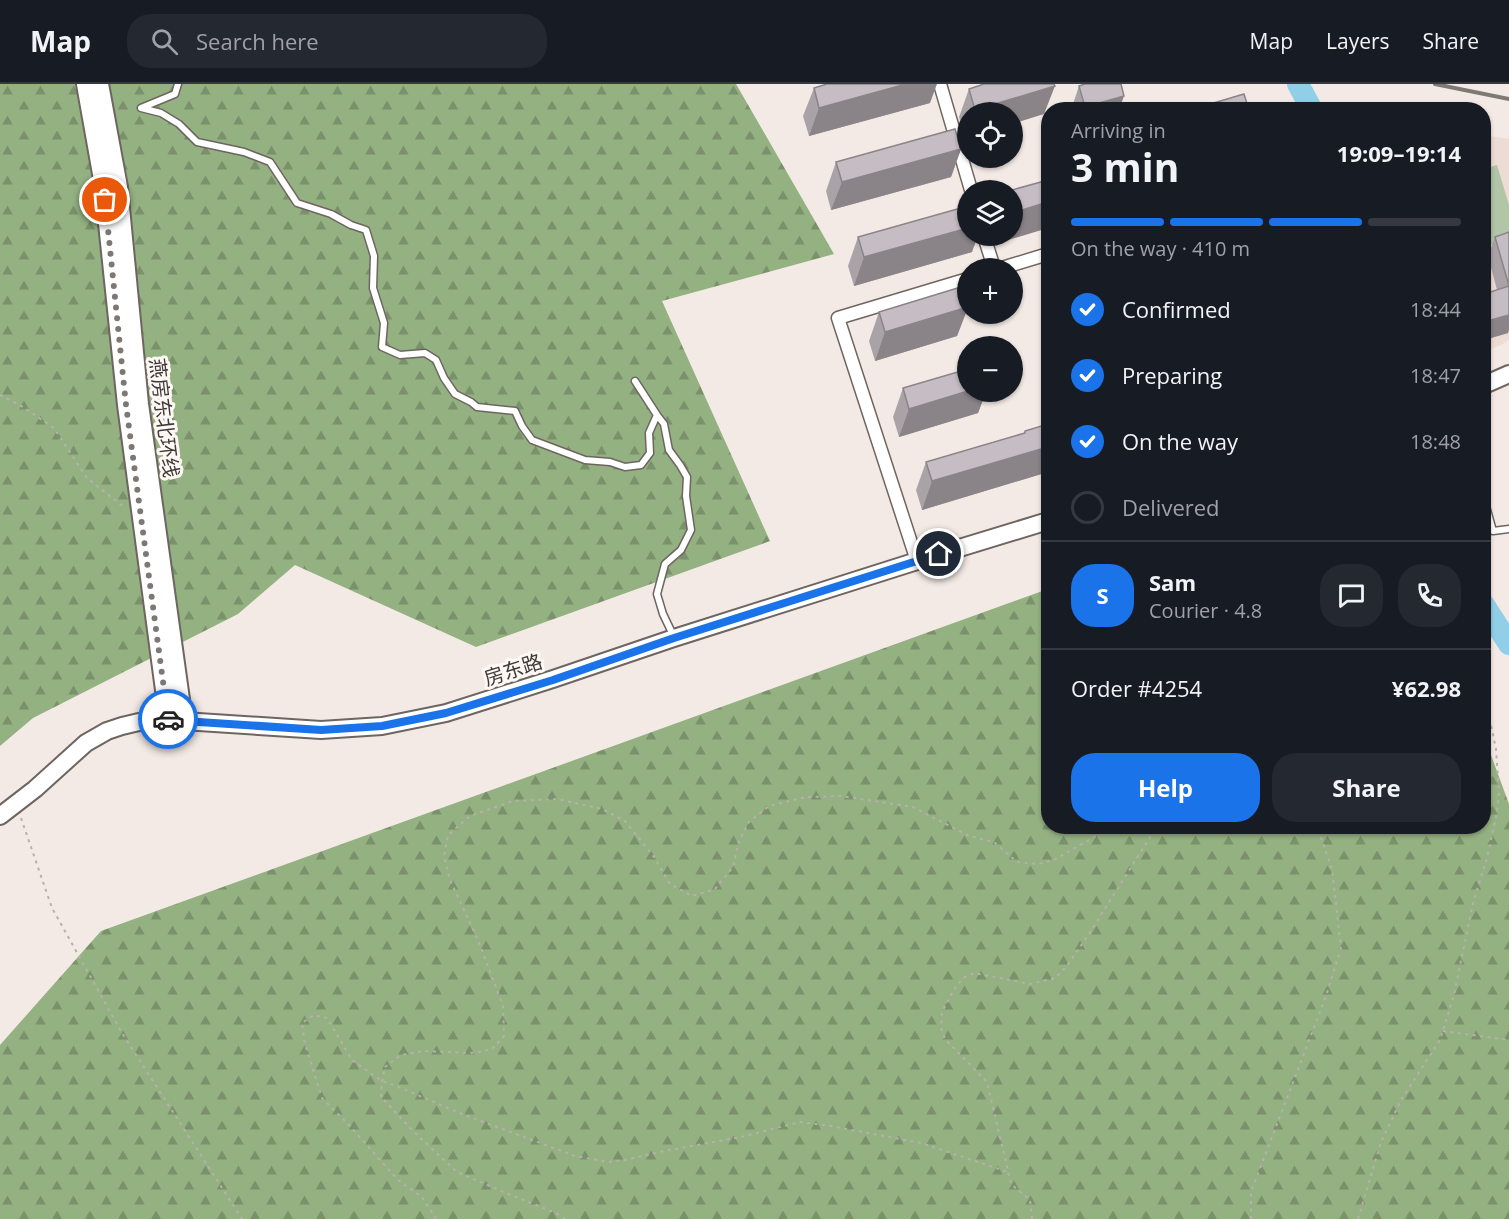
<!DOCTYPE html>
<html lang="en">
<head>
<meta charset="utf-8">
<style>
	:root { --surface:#171b24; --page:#242831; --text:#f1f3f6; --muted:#9ea1a6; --line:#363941; --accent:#1a73e8 }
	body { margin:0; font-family:"Open Sans","Noto Sans SC",sans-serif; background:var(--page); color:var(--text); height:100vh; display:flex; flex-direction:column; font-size:22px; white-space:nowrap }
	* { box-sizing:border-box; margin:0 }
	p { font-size:20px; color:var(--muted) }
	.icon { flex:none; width:33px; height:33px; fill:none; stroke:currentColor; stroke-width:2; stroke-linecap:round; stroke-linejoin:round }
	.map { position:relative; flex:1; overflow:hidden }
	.sheet { position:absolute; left:1041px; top:18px; width:450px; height:732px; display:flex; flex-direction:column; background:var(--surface); border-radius:24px; box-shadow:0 2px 4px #0004 }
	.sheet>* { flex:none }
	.fabs { position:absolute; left:957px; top:18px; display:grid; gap:12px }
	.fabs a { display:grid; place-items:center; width:66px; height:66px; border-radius:50%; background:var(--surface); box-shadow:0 2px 4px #0004; font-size:30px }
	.pin { position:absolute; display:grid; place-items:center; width:51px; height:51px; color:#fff; margin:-26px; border:3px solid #fff; border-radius:50%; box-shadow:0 2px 6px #0007 }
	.courier { position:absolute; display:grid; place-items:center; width:60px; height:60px; margin:-30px; border:4px solid #1a73e8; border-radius:50%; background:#fff; color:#222; box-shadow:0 2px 8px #0007 }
	.head em { font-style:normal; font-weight:700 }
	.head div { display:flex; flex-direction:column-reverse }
	.head { display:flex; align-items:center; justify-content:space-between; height:102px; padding:0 30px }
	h1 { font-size:39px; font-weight:700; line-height:45px }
	.bar { display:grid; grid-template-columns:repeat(4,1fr); gap:9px 6px; align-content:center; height:72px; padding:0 30px }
	.bar i { height:8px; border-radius:4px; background:var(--line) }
	.bar .active { background:var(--accent) }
	.bar p { grid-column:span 4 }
	.line { display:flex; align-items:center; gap:15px; padding:0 30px; border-top:2px solid var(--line) }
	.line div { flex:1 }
	.round { display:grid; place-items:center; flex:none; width:63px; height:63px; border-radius:24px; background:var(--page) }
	ol { padding:0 30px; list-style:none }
	li { display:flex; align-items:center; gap:18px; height:66px }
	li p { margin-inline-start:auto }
	li .icon { padding:6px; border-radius:50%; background:var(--accent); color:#fff; stroke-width:4 }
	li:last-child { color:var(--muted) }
	li i { width:33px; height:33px; border:3px solid var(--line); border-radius:50% }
	.primary-button { display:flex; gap:12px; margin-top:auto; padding:12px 30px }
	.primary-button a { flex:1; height:69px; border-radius:24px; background:var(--accent); color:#fff; font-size:24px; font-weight:700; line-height:69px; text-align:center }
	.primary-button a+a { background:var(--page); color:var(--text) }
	header { display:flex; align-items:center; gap:36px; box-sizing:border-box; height:84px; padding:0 30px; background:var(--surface); border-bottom:2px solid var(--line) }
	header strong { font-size:28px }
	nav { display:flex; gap:33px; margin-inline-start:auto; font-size:21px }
	.search { width:420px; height:54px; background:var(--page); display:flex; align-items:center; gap:15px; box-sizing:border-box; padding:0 21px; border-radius:24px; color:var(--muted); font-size:22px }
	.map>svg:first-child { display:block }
	.built { fill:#eddcd4 }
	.forest { fill:url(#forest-firs) }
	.green { fill:#b2c5a7 }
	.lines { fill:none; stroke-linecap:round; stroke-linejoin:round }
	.river { stroke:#91cfe8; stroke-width:22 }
	.lane-casing { stroke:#6e6561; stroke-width:9 }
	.street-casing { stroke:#6e6561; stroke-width:15 }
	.secondary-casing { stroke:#6e6561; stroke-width:20 }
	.path { stroke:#b8b0ac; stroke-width:2; stroke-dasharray:3 4.5; stroke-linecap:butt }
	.lane { stroke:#fff; stroke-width:6 }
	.street { stroke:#fff; stroke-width:12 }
	.secondary { stroke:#fff; stroke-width:16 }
	.rail { stroke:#7f7976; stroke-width:4 }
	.wall { fill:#a9a3a8 }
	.shaded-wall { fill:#8a8488 }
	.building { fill:#c5bdc3; stroke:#8a8488; stroke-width:1.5 }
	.done { stroke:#7e7875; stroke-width:6; stroke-dasharray:0 10.8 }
	.route { stroke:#1a73e8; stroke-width:8 }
	.labels { text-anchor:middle; stroke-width:6; stroke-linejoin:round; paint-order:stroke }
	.street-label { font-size:20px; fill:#3e3a38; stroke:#fef8f5 }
</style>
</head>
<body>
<header>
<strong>Map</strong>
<div class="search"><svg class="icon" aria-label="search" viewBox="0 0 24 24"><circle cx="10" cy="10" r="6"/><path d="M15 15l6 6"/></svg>Search here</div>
<nav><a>Map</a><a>Layers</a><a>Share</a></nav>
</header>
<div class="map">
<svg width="1509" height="1135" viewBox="0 0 1509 1135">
	<defs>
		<pattern id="forest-firs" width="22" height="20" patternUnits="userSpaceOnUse" patternTransform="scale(1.5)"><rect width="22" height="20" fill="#94b182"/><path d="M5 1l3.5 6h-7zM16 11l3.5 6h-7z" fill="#7a916b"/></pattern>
	</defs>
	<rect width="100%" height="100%" fill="#f4eae5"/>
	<path class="built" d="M1484,51L1509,55V255L1503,260L1484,268Z"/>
	<path class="forest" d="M0,0H736L834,170L662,217L770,457L476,563L295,481L238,530L33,634L0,662Z
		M1048,505V742H1484V652L1509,720V1135H0V961L101,847Z"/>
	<path class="green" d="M1497,81L1509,121V156L1484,163V85Z"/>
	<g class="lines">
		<path class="river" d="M1298,0L1312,26
			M1484,521L1509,560"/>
		<defs>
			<path id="lane" d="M178,0L175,10L141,24L161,29L179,40L197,58L244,68L270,78L297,119L331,130L351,141L366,146L374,172L373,204L384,239L382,263L400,271L425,269L436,276L444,294L455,310L471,318L477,323L515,327L522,342L532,356L585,376L610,378L625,383L641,381L650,369L649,349L657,331L635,297
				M657,331L664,340L669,366L680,381L687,393L686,412L691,446L681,466L665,480L657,510L663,530L674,553
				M1484,415L1493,447L1509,445"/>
			<path id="street" d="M940,0L971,106
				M984,152L994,184
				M1002,184L1048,170
				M917,477L838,234L968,195"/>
			<path id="secondary" d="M85,0L103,101L126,321L168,636
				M100,0L119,103L140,320L184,637
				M1484,301L1509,290
				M0,732L35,705L86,659L107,647L122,642L139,638L168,636L321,646L382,642L446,629L553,595L674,554L917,477L1048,437"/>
		</defs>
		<use href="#lane" class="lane-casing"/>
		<use href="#street" class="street-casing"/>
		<use href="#secondary" class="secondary-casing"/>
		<path class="path" d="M0,311L23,323L54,344L87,394L125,424
			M21,734L52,824L122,949L242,1135
			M1443,947L1509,956
			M436,1135L422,1113L398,1096L349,1041L322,1014L305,960L302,939L314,931L327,934L352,976L382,997L394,1001L462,1030L575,1072L608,1078L625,1076L664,1067L741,1053L800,1038L831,1042L921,1059L1008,1088
			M565,1135L556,1129L506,1109L457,1088L414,1048L381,1013L382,997L385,983L401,971L423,967L474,969L492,965L504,952L503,922L478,856L450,796L444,772L448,751L470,732L513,717L557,715L602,725L625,737L654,773L670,800L692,812L715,805L733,783L739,757L749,738L769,722L806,713L841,712L913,723L969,752L994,758L1017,778L1038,780L1054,776L1113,742
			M1032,1135L1030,1116L1011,1100L987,998L945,955L941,944L942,928L953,907L963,894L974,889L1030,900L1055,894L1066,883L1089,850L1157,742
			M1251,1135V1108L1326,912L1341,864L1332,785L1317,742
			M1358,1135L1381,1058L1401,1016L1440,956L1454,911L1473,819L1487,774L1496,733L1499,709L1496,665L1491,641L1484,632"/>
		<use href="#lane" class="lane"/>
		<use href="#street" class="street"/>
		<use href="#secondary" class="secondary"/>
		<path class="rail" d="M1435,0L1509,15"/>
	</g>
	<path class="wall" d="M1079,2L1119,26H1071Z
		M814,4L930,19L809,52L803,32Z
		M969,5L1044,30L1012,28H968V53L965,54L959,33Z
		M961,65L951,93L831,126L826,107L836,78Z
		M1509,148V245L1508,249L1484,256V210L1497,206L1488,172L1495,153Z
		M993,152H1012L995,160Z
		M858,153L972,168L854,202L848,182Z
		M968,224L957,252L875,277L869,257L879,228Z
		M903,304L968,308H986L978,329L899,353L893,333Z
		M1048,340V388L922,426L916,406L926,378L1024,349L1025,347Z"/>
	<path class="shaded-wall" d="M906,0H937L930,19L809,52L819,24Z
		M1055,2L1044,30L1012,40V28H974L975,26Z
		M1124,12L1119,26H1084L1085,23Z
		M961,65L951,93L831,126L842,98Z
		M1048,118V144L995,160L998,152H1012V129Z
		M968,144V152H978L972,168L854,202L864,173Z
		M1509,222V245L1508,249L1484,256V238Z
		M968,223L957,252L875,277L885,248Z
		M968,307L986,308L978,329L899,353L909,325Z
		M1048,363V388L922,426L932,397Z"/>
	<path class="building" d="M827,0H906L819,24L814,4Z
		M984,0H1054L1055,2L975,26L969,5Z
		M1085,0H1121L1124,12L1085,23L1079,2Z
		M1244,10L1249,26H1190Z
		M955,45L961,65L842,98L836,78Z
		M1048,96V118L1012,129V106Z
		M968,122V144L864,173L858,153Z
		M1509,148V202L1495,153Z
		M1509,202V231L1484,238V210Z
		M961,203L968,223L885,248L879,228Z
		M968,285V307L909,325L903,304Z
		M1048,340V363L932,397L926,378L1025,349V347Z"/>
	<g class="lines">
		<path class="done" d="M105,116L126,321L168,635"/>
		<path class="route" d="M168,635V636L321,646L382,642L446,629L553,596L674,554L939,470"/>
	</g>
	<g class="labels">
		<g class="street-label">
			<text transform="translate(164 334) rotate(83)" y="7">燕房东北环线</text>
			<text transform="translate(513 586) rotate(-18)" y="7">房东路</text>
		</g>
	</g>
</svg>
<div class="fabs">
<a><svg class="icon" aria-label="locate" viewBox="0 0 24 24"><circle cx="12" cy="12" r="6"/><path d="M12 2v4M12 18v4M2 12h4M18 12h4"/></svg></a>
<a><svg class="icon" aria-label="layers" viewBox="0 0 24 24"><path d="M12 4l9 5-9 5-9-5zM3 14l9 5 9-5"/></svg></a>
<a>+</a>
<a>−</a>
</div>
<div class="pin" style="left:105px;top:116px;background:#ea580c"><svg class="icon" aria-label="bag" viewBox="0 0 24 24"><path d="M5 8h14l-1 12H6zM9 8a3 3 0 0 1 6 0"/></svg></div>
<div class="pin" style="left:939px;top:470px;background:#1f2937"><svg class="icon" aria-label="home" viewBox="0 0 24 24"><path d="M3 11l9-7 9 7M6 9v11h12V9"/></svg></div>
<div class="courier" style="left:168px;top:635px"><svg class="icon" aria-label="car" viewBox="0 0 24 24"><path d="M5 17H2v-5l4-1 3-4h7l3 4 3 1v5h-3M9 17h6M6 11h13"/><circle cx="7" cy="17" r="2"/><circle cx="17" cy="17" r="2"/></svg></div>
<section class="sheet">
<div class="head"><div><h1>3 min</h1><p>Arriving in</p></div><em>19:09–19:14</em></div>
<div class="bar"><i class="active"></i><i class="active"></i><i class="active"></i><i></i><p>On the way · 410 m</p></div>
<ol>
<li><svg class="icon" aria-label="check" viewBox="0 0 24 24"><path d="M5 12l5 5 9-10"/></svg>Confirmed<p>18:44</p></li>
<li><svg class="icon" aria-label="check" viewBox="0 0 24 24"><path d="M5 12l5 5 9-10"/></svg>Preparing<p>18:47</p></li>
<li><svg class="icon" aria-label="check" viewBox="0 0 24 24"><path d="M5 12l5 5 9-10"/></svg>On the way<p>18:48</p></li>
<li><i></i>Delivered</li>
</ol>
<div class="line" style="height:108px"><b class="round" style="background:var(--accent);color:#fff">S</b><div><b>Sam</b><p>Courier · 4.8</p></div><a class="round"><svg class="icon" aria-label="chat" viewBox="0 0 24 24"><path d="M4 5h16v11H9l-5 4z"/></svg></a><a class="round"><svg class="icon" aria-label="phone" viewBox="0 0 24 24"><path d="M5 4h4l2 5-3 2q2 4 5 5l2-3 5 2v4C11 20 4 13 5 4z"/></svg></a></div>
<div class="line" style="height:78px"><div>Order #4254</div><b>¥62.98</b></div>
<div class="primary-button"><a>Help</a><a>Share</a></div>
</section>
</div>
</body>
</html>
